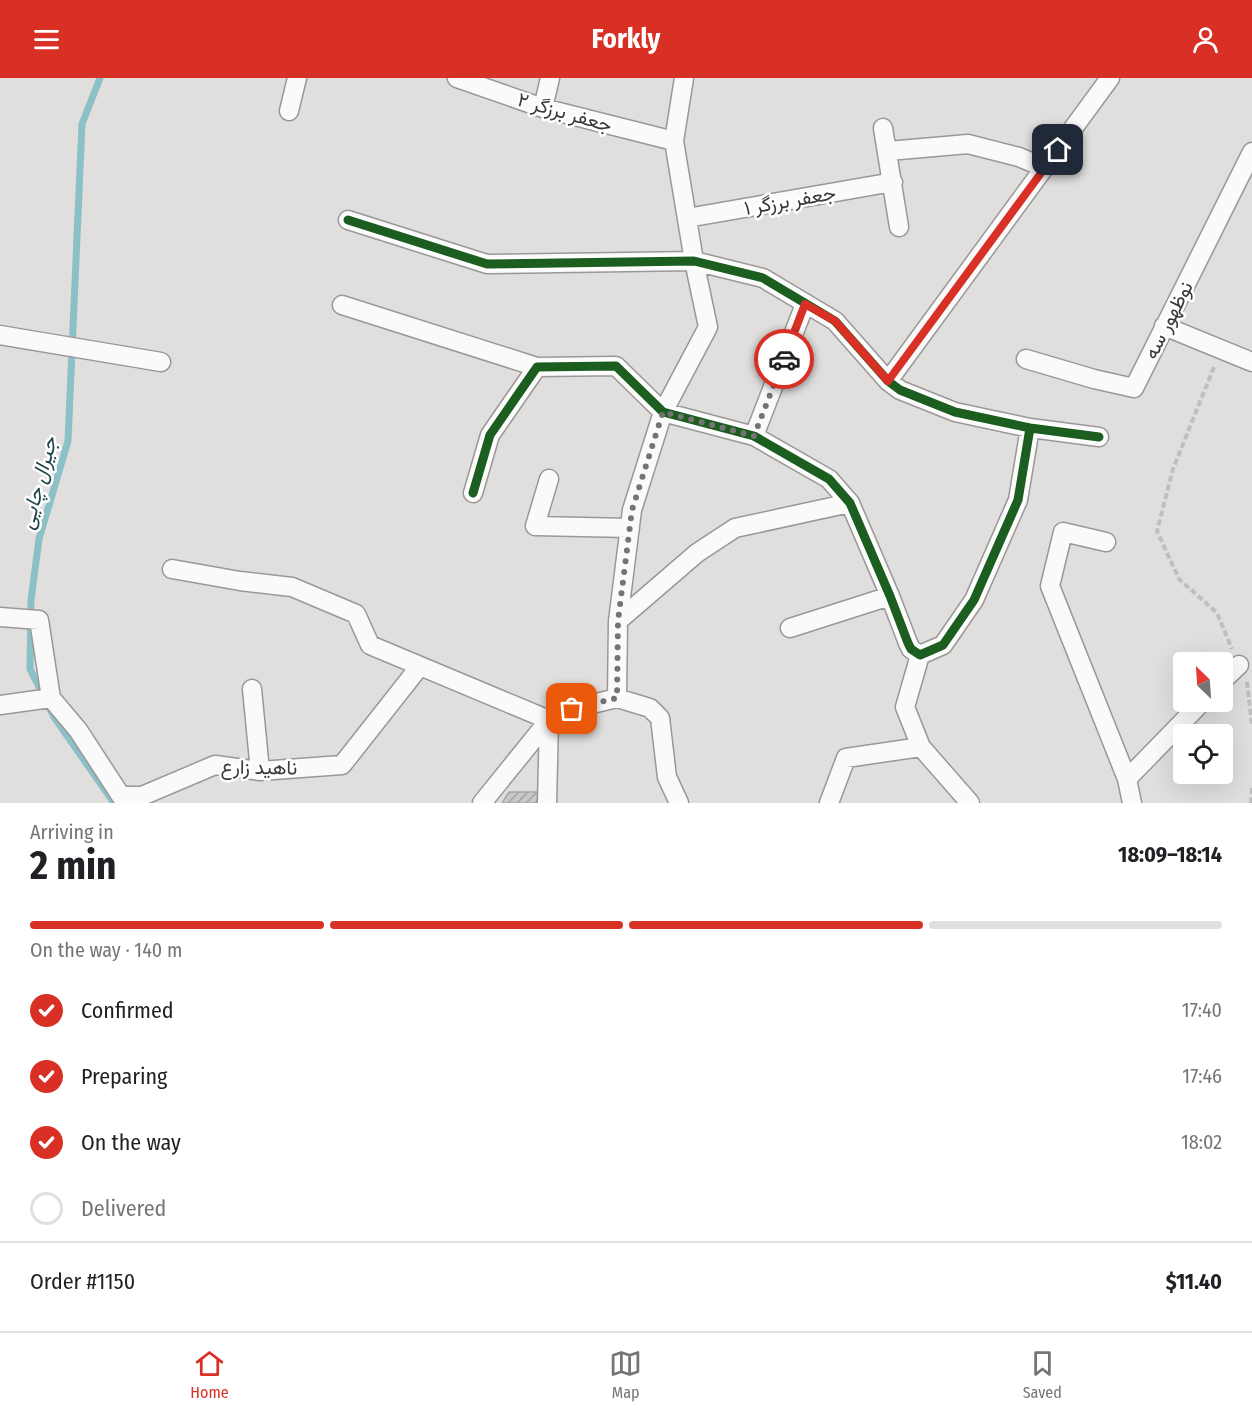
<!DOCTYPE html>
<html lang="en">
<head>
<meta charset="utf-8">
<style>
	:root { --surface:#fff; --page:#f6f6f6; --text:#202124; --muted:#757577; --line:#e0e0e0; --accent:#d93025 }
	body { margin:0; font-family:"Fira Sans Condensed",Vazirmatn,sans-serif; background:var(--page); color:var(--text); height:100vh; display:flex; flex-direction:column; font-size:22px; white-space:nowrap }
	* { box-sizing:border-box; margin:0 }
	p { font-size:20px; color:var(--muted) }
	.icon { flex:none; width:33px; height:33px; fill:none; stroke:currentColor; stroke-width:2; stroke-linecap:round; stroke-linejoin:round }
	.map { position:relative; height:725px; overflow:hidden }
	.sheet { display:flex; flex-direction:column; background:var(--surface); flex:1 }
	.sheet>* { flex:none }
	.needle { width:39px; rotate:335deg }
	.buttons { position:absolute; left:1173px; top:574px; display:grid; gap:12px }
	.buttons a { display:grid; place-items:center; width:60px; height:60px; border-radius:6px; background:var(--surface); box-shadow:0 6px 24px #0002; font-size:30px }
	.pin { position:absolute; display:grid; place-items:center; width:51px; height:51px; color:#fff; margin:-26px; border-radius:12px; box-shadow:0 3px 9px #0006 }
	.courier { position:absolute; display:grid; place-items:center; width:60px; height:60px; margin:-30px; border:4px solid #d93025; border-radius:50%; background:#fff; color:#222; box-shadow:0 2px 8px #0007 }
	.summary em { font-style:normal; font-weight:700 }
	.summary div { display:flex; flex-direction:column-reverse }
	.summary { display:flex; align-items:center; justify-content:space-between; height:102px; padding:0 30px }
	h1 { font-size:39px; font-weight:700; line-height:45px }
	.bar { display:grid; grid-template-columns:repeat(4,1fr); gap:9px 6px; align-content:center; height:72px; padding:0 30px }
	.bar i { height:8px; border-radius:4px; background:var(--line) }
	.bar .on { background:var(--accent) }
	.bar p { grid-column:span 4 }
	.line { display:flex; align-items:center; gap:15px; padding:0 30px; border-top:2px solid var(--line) }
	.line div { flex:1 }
	ol { padding:0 30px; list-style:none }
	li { display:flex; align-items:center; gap:18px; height:66px }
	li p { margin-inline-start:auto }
	li .icon { padding:6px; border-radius:50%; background:var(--accent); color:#fff; stroke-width:4 }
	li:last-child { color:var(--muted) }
	li i { width:33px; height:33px; border:3px solid var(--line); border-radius:50% }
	header { display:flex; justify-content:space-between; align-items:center; height:78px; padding:0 30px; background:var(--accent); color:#fff; font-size:27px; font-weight:700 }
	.dock { display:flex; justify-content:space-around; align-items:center; height:84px; border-top:2px solid var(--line); background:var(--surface); font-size:16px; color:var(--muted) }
	.dock a { display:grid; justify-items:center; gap:3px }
	.dock .on { color:var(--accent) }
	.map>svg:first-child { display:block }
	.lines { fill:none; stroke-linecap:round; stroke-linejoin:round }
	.stream { stroke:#8ac0c6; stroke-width:7 }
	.building { fill:url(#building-hatch); stroke:#a9a7a7; stroke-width:1.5 }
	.street-casing { stroke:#9a9897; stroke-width:21 }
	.path { stroke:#bfbfbf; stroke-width:4; stroke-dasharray:6 3; stroke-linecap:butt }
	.street { stroke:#fafafa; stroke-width:18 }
	.cycleway-casing { stroke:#fff; stroke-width:13 }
	.cycleway { stroke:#1b5e20; stroke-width:9 }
	.done { stroke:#757373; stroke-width:6; stroke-dasharray:0 10.8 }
	.route { stroke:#d93025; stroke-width:8 }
	.labels { text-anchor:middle; stroke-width:5; stroke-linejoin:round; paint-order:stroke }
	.street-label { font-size:20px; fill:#3b3939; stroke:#fff }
	.water-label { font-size:21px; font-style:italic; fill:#1f4449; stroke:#fff }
</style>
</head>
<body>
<header><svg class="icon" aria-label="menu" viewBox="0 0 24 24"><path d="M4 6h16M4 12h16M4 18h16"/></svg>Forkly<svg class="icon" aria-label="person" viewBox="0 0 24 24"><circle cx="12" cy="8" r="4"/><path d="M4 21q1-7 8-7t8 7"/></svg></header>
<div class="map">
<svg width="1252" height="725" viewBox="0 0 1252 725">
	<defs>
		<pattern id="building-hatch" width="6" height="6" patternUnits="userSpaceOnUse" patternTransform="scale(1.5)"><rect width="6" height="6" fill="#c9c7c7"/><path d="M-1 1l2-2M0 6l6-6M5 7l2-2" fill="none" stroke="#a4a3a3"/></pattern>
	</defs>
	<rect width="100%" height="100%" fill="#e1dfde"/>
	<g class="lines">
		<path class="stream" d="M100,0L82,46L68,363L39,461L31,522L30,591L54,639L114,725"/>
	</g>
	<path class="building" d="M509,714H538L537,725H502Z"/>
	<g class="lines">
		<defs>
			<path id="street" d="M457,0L543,30L674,63
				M543,30L550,0
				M289,33L297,0
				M883,50L899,149
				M888,73L968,66L1019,79L1045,90
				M687,140L893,104
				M348,142L487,186L694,183L763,200L835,243L888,303L900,312L955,334L1030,350L1099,359
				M342,227L537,289
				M1164,248L1252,284
				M0,257L161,284
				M1026,281L1094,301L1134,310L1252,74
				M888,303L1110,0
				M754,358L805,226
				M549,401L535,448L630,450
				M473,415L490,357L537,289L616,288L663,334L754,358L829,401L850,425L890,518L908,565L911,571L920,577L943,567L974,522L1018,422L1030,350
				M1106,464L1063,454L1050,508L1127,701L1132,725
				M172,491L240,503L292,509L356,536L370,567L549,642
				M0,539L39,542L51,620
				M618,543L697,475L735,450L850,425
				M790,550L890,518
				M920,577L905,629L921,669L970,725
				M1222,603L1239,587
				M252,611L260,693
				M617,620L618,543L632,432L663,334L708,249L694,183L674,63L684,0
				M0,627L51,620L78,652L121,718H142L215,687L260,693L342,687L420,588
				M1127,701L1202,624
				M482,725L549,642L571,631L617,620L650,630L660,640L667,699L679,725
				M547,725L549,642
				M829,725L846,680L921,669"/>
		</defs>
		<use href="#street" class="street-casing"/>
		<path class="path" d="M1214,289L1173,391L1157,453L1179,501L1217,535L1232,571
			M1247,604L1252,648
			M1251,725L1252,708"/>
		<use href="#street" class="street"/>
		<defs>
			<path id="cycleway" d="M348,142L487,186L694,183L763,200L835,243L888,303L900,312L955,334L1030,350L1099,359
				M473,415L490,357L537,289L616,288L663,334L754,358L829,401L850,425L890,518L908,565L911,571L920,577L943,567L974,522L1018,422L1030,350"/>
		</defs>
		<use href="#cycleway" class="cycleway-casing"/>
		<use href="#cycleway" class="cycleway"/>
	</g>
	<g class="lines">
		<path class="done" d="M572,631L617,620L618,543L632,432L663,334L754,358L784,281"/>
		<path class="route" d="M784,281L805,226L835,243L888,303L1058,72"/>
	</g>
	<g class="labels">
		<g class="street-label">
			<text transform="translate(565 34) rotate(16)" y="7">جعفر برزگر ۲</text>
			<text transform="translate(790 122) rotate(-10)" y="7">جعفر برزگر ۱</text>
			<text transform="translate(1168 242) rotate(-63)" y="7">نوظهور سه</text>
			<text transform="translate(259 689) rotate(1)" y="7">ناهید زارع</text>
		</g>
		<g class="water-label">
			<text transform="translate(38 405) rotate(-75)" y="7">جیرال چایی</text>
		</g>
	</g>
</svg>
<div class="buttons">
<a><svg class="needle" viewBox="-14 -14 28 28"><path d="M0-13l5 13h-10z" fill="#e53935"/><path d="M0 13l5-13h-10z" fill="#757577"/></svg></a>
<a><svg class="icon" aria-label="locate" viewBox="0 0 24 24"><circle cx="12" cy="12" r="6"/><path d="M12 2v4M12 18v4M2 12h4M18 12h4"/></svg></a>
</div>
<div class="pin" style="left:572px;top:631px;background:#ea580c"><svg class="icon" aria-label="bag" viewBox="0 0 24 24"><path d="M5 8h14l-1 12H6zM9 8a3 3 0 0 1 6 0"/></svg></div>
<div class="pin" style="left:1058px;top:72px;background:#1f2937"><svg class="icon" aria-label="home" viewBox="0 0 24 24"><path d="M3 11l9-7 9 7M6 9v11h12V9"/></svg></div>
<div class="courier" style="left:784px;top:281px"><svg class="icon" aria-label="car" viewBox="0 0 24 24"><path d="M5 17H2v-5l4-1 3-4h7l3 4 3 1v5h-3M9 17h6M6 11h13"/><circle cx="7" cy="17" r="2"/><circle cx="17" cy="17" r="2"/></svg></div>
</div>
<section class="sheet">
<div class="summary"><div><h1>2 min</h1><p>Arriving in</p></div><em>18:09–18:14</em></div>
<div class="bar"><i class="on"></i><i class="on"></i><i class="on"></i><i></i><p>On the way · 140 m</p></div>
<ol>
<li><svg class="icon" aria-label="check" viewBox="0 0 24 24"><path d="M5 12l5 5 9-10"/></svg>Confirmed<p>17:40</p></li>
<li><svg class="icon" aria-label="check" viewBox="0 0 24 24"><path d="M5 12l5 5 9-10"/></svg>Preparing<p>17:46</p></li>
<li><svg class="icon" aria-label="check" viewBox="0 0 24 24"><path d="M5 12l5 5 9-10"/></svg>On the way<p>18:02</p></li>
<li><i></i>Delivered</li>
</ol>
<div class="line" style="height:78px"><div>Order #1150</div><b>$11.40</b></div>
</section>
<nav class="dock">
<a class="on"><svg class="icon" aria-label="home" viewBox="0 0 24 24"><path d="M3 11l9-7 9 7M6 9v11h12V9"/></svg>Home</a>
<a><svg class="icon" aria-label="map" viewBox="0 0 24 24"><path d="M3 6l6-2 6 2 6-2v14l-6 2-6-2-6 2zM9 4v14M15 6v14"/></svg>Map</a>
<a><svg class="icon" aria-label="saved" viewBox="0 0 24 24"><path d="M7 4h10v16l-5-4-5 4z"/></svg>Saved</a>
</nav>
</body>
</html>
